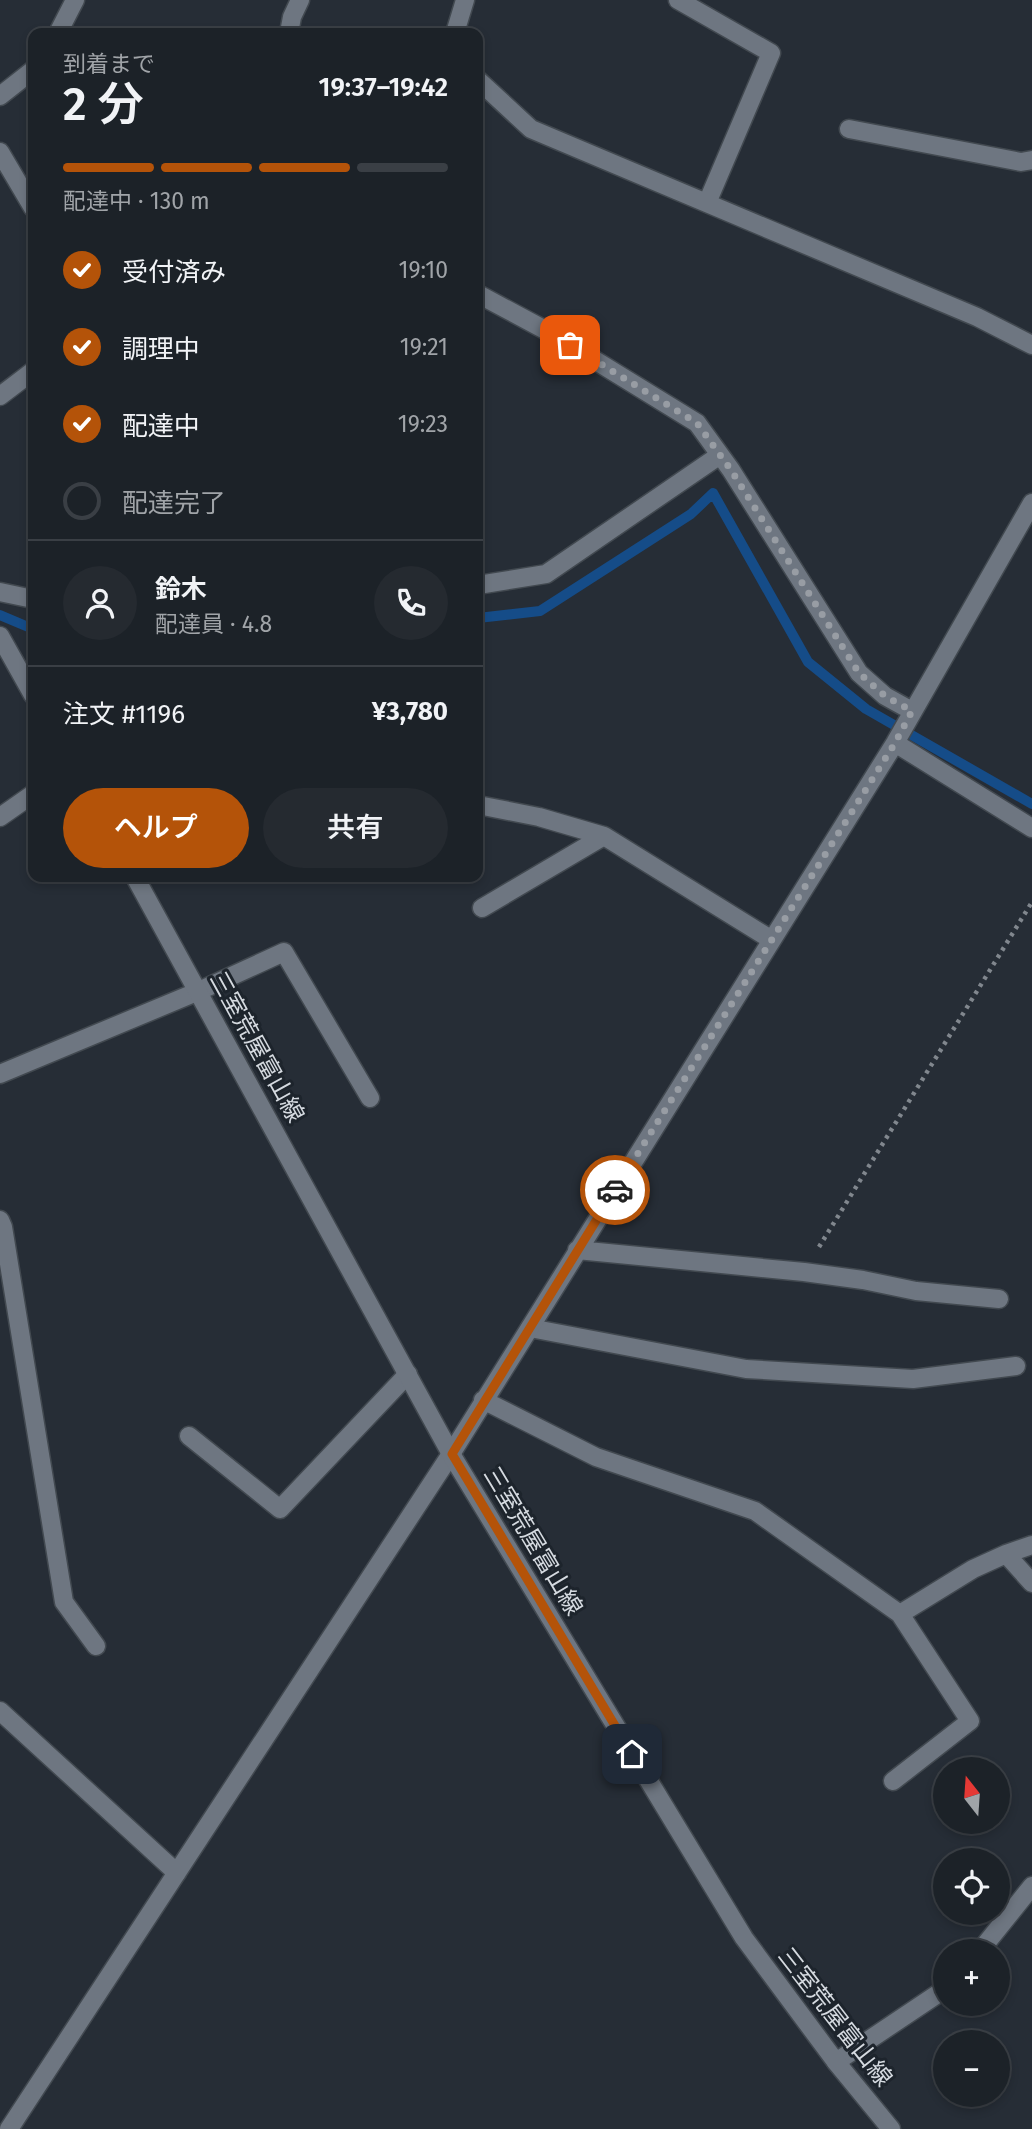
<!DOCTYPE html>
<html lang="ja">
<head>
<meta charset="utf-8">
<style>
	:root { --surface:#1c2228; --page:#252a30; --text:#f1f3f6; --muted:#a0a4a8; --line:#3a3f45; --accent:#b45309 }
	body { margin:0; font-family:"Fira Sans","Noto Sans JP",sans-serif; background:var(--page); color:var(--text); height:100vh; display:flex; flex-direction:column; font-size:26px; white-space:nowrap }
	* { box-sizing:border-box; margin:0 }
	p { font-size:23px; color:var(--muted) }
	.icon { flex:none; width:38px; height:38px; fill:none; stroke:currentColor; stroke-width:2; stroke-linecap:round; stroke-linejoin:round }
	.map { position:relative; flex:1; overflow:hidden }
	.drawer { position:absolute; left:28px; top:28px; width:455px; height:854px; display:flex; flex-direction:column; background:var(--surface); border-radius:14px; box-shadow:0 4px 10px #0003,0 0 0 2px var(--line) }
	.drawer>* { flex:none }
	.needle { width:46px; rotate:343deg }
	.controls { position:absolute; left:933px; top:1757px; display:grid; gap:14px }
	.controls a { display:grid; place-items:center; width:77px; height:77px; border-radius:50%; background:var(--surface); box-shadow:0 4px 10px #0003,0 0 0 2px var(--line); font-size:35px }
	.pin { position:absolute; display:grid; place-items:center; width:60px; height:60px; color:#fff; margin:-30px; border-radius:14px; box-shadow:0 4px 10px #0006 }
	.courier { position:absolute; display:grid; place-items:center; width:70px; height:70px; margin:-35px; border:5px solid #b45309; border-radius:50%; background:#fff; color:#222; box-shadow:0 2px 9px #0007 }
	.head em { font-style:normal; font-weight:600 }
	.head div { display:flex; flex-direction:column-reverse }
	.head { display:flex; align-items:center; justify-content:space-between; height:119px; padding:0 35px }
	h1 { font-size:46px; font-weight:600; line-height:52px }
	.bar { display:grid; grid-template-columns:repeat(4,1fr); gap:10px 7px; align-content:center; height:84px; padding:0 35px }
	.bar i { height:9px; border-radius:5px; background:var(--line) }
	.bar .on { background:var(--accent) }
	.bar p { grid-column:span 4 }
	.line { display:flex; align-items:center; gap:18px; padding:0 35px; border-top:2px solid var(--line) }
	.line div { flex:1 }
	.round { display:grid; place-items:center; flex:none; width:74px; height:74px; border-radius:37px; background:var(--page) }
	ol { padding:0 35px; list-style:none }
	li { display:flex; align-items:center; gap:21px; height:77px }
	li p { margin-inline-start:auto }
	li .icon { padding:7px; border-radius:50%; background:var(--accent); color:#fff; stroke-width:4 }
	li:last-child { color:var(--muted) }
	li i { width:38px; height:38px; border:4px solid var(--line); border-radius:50% }
	.button { display:flex; gap:14px; margin-top:auto; padding:14px 35px }
	.button a { flex:1; height:80px; border-radius:42px; background:var(--accent); color:#fff; font-size:28px; font-weight:600; line-height:80px; text-align:center }
	.button a+a { background:var(--page); color:var(--text) }
	.map>svg:first-child { display:block }
	.lines { fill:none; stroke-linecap:round; stroke-linejoin:round }
	.stream { stroke:#154c88; stroke-width:10 }
	.service-casing { stroke:#424950; stroke-width:21 }
	.minor-casing { stroke:#424950; stroke-width:21 }
	.secondary-casing { stroke:#424950; stroke-width:21 }
	.path { stroke:#81878e; stroke-width:4.5; stroke-dasharray:3.5 5; stroke-linecap:butt }
	.service { stroke:#6e7681; stroke-width:18 }
	.minor { stroke:#6e7681; stroke-width:18 }
	.secondary { stroke:#6e7681; stroke-width:18 }
	.done { stroke:#989da4; stroke-width:7; stroke-dasharray:0 12.6 }
	.route { stroke:#b45309; stroke-width:9 }
	.labels { text-anchor:middle; stroke-width:6; stroke-linejoin:round; paint-order:stroke }
	.street-label { font-size:24px; fill:#d5dae0; stroke:#1d242c }
</style>
</head>
<body>
<div class="map">
<svg width="1032" height="2129" viewBox="0 0 1032 2129">
	<rect width="100%" height="100%" fill="#262d36"/>
	<g class="lines">
		<path class="stream" d="M0,615L33,629
			M478,618L540,611L691,514L713,493L808,662L866,709L1032,804"/>
		<defs>
			<path id="service" d="M849,129L1021,162L1032,160
				M530,1328L746,1369L913,1379L1016,1366"/>
			<path id="minor" d="M678,0L771,53L707,203
				M58,33L75,0
				M289,33L292,17L300,0
				M455,33L465,0
				M478,80L531,129L977,317L1032,345
				M0,96L33,70
				M0,152L33,208
				M478,294L549,332L697,423L731,470L859,673L885,696L912,711
				M0,396L33,371
				M478,585L546,574L720,455
				M0,592L33,599
				M895,743L1032,828
				M478,805L539,817L604,836
				M0,817L33,794
				M482,908L604,836L772,940
				M0,1074L199,991L284,952L370,1098
				M0,1220L3,1227L64,1602L96,1646
				M577,1250L804,1272L863,1280L916,1291L999,1299
				M483,1400L596,1457L755,1511L900,1614L973,1569L1006,1554L1032,1583
				M189,1436L280,1509L408,1374
				M1006,1554L1032,1545
				M0,1711L177,1873
				M893,1781L970,1721L900,1614
				M980,1951L1032,1886
				M836,2062L945,1989
				M9,2129L451,1454L895,743L1032,503"/>
			<path id="secondary" d="M0,636L33,695
				M135,877L451,1454L744,1938L836,2062L891,2129"/>
		</defs>
		<use href="#service" class="service-casing"/>
		<use href="#minor" class="minor-casing"/>
		<use href="#secondary" class="secondary-casing"/>
		<path class="path" d="M819,1247L1032,902"/>
		<use href="#service" class="service"/>
		<use href="#minor" class="minor"/>
		<use href="#secondary" class="secondary"/>
	</g>
	<g class="lines">
		<path class="done" d="M570,345L697,423L731,470L859,673L885,696L912,711L895,743L615,1190"/>
		<path class="route" d="M615,1190L452,1454L632,1754"/>
	</g>
	<g class="labels">
		<g class="street-label">
			<text transform="translate(257 1047) rotate(61)" y="8">三室荒屋富山線</text>
			<text transform="translate(533 1541) rotate(59)" y="8">三室荒屋富山線</text>
			<text transform="translate(835 2017) rotate(52)" y="8">三室荒屋富山線</text>
		</g>
	</g>
</svg>
<div class="controls">
<a><svg class="needle" viewBox="-14 -14 28 28"><path d="M0-13l5 13h-10z" fill="#e53935"/><path d="M0 13l5-13h-10z" fill="#a0a4a8"/></svg></a>
<a><svg class="icon" aria-label="locate" viewBox="0 0 24 24"><circle cx="12" cy="12" r="6"/><path d="M12 2v4M12 18v4M2 12h4M18 12h4"/></svg></a>
<a>+</a>
<a>−</a>
</div>
<div class="pin" style="left:570px;top:345px;background:#ea580c"><svg class="icon" aria-label="bag" viewBox="0 0 24 24"><path d="M5 8h14l-1 12H6zM9 8a3 3 0 0 1 6 0"/></svg></div>
<div class="pin" style="left:632px;top:1754px;background:#1f2937"><svg class="icon" aria-label="home" viewBox="0 0 24 24"><path d="M3 11l9-7 9 7M6 9v11h12V9"/></svg></div>
<div class="courier" style="left:615px;top:1190px"><svg class="icon" aria-label="car" viewBox="0 0 24 24"><path d="M5 17H2v-5l4-1 3-4h7l3 4 3 1v5h-3M9 17h6M6 11h13"/><circle cx="7" cy="17" r="2"/><circle cx="17" cy="17" r="2"/></svg></div>
<section class="drawer">
<div class="head"><div><h1>2 分</h1><p>到着まで</p></div><em>19:37–19:42</em></div>
<div class="bar"><i class="on"></i><i class="on"></i><i class="on"></i><i></i><p>配達中 · 130 m</p></div>
<ol>
<li><svg class="icon" aria-label="check" viewBox="0 0 24 24"><path d="M5 12l5 5 9-10"/></svg>受付済み<p>19:10</p></li>
<li><svg class="icon" aria-label="check" viewBox="0 0 24 24"><path d="M5 12l5 5 9-10"/></svg>調理中<p>19:21</p></li>
<li><svg class="icon" aria-label="check" viewBox="0 0 24 24"><path d="M5 12l5 5 9-10"/></svg>配達中<p>19:23</p></li>
<li><i></i>配達完了</li>
</ol>
<div class="line" style="height:126px"><a class="round"><svg class="icon" aria-label="person" viewBox="0 0 24 24"><circle cx="12" cy="8" r="4"/><path d="M4 21q1-7 8-7t8 7"/></svg></a><div><b>鈴木</b><p>配達員 · 4.8</p></div><a class="round"><svg class="icon" aria-label="phone" viewBox="0 0 24 24"><path d="M5 4h4l2 5-3 2q2 4 5 5l2-3 5 2v4C11 20 4 13 5 4z"/></svg></a></div>
<div class="line" style="height:91px"><div>注文 #1196</div><b>¥3,780</b></div>
<div class="button"><a>ヘルプ</a><a>共有</a></div>
</section>
</div>
</body>
</html>
